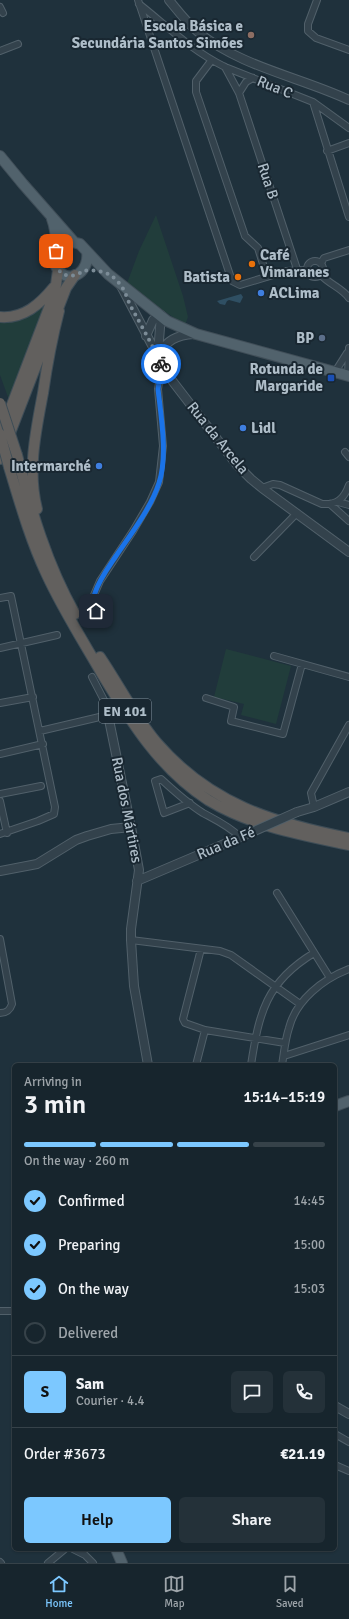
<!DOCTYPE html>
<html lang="en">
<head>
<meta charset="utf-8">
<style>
	:root { --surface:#17252d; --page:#243139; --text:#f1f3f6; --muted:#9ea5aa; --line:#364249; --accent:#7cc8ff }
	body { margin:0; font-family:Signika,sans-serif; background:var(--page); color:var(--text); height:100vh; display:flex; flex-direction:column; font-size:15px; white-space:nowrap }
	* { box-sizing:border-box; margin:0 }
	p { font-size:13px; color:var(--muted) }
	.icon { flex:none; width:22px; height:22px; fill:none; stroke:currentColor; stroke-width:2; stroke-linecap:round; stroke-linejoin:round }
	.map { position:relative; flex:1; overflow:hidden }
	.drawer { position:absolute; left:12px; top:1063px; width:325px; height:488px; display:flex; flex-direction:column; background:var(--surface); border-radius:6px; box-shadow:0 1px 3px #0004,0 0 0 1px var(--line) }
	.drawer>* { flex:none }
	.pin { position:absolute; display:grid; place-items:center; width:34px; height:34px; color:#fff; margin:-17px; border-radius:8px; box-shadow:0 2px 6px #0006 }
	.courier { position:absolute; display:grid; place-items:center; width:40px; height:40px; margin:-20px; border:3px solid #1a73e8; border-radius:50%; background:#fff; color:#222; box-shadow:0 1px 5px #0007 }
	.headline em { font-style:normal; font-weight:600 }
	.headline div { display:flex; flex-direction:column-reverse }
	.headline { display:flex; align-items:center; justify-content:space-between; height:68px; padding:0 12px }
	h1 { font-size:26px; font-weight:600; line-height:30px }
	.bar { display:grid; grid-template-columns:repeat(4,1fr); gap:6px 4px; align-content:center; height:48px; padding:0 12px }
	.bar i { height:5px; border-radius:3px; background:var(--line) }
	.bar .on { background:var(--accent) }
	.bar p { grid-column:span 4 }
	.line { display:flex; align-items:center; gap:10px; padding:0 12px; border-top:1px solid var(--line) }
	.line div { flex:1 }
	.round { display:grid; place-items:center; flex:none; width:42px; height:42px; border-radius:6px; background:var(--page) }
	ol { padding:0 12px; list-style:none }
	li { display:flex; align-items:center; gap:12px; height:44px }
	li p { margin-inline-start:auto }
	li .icon { padding:4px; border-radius:50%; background:var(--accent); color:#111; stroke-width:4 }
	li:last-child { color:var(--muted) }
	li i { width:22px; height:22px; border:2px solid var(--line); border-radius:50% }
	.primary-button { display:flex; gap:8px; margin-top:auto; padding:8px 12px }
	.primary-button a { flex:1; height:46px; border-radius:6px; background:var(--accent); color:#111; font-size:16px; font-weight:600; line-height:46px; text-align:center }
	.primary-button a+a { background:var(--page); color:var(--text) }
	.menu { display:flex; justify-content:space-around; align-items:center; height:56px; border-top:1px solid var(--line); background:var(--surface); font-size:11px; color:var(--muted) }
	.menu a { display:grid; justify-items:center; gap:2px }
	.menu .on { color:var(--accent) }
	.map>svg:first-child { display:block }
	.green { fill:#213d3b }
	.water { fill:#2f4f63 }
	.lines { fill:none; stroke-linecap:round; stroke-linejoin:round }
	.minor-casing { stroke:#51606a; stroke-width:8 }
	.tertiary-casing { stroke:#51606a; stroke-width:10 }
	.primary-casing { stroke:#404e58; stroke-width:12 }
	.trunk-casing { stroke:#3e4d57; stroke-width:12 }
	.minor { stroke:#33424c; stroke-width:6 }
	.tertiary { stroke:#33424c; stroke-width:8 }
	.primary { stroke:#51626c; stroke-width:10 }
	.trunk { stroke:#62605e; stroke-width:10 }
	.tertiary-bridge-casing { stroke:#51606a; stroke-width:10; stroke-linecap:butt }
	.trunk-bridge-casing { stroke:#3e4d57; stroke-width:12; stroke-linecap:butt }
	.tertiary-bridge { stroke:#33424c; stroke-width:8 }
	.trunk-bridge { stroke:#62605e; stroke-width:10 }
	.done { stroke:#7c8c97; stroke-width:4; stroke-dasharray:0 7.2 }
	.route { stroke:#1a73e8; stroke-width:5 }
	.education-dot { fill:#8d6e63; stroke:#192731; stroke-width:1.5 }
	.food-dot { fill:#e8710a; stroke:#192731; stroke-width:1.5 }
	.shop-dot { fill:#3f7fe0; stroke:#192731; stroke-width:1.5 }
	.service-dot { fill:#5c6f8a; stroke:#192731; stroke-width:1.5 }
	.transit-dot { fill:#1a4fb4; stroke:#192731; stroke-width:1.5 }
	.labels { text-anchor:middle; stroke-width:4; stroke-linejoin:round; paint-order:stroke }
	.shield { fill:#192731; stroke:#81909b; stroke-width:1 }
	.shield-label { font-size:14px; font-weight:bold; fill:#aebdc8 }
	.poi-label { font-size:15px; font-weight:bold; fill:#aebdc8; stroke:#192731; text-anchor:end }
	.street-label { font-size:15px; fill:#aebdc8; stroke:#192731 }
</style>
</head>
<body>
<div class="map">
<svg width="349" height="1563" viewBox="0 0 349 1563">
	<rect width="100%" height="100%" fill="#1f313c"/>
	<path class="green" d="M156,215L183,296L188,317L185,325L126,286L139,251Z
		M44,306L9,400L0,375V322L23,319Z
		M226,649L291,666L276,724L241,715L244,704L214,697Z"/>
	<path class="water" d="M241,294L243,297L240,303L229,300L227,301L225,305L220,304L217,301Z"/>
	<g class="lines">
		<defs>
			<path id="minor" d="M138,0L232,281L240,285L286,271L307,270
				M317,0L308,24V31L316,38L349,50
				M139,4C168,27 191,50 225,67L313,102L349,217
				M0,7L3,13
				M0,51L18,44
				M211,61L196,81V92L245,236L258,248L267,277
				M225,67L239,93L297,269
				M239,93L246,82L253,78
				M313,102L349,128
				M327,151L349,143
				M307 269a8 8 0 1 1 16 0a8 8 0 1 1-16 0Z
				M321,263L324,258L349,250
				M321,275C329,284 342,288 349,298
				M335,372L347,353
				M348,376L349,348
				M345,452L349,457
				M262,488L273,484L280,485L322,504C337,505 344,499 349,485
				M338,502L349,505
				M330,504L349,521
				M254,557L297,513
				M0,598L11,596L55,807L54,814L38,821L0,834
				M96,611L94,595L100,581L133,531L150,502L159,482L163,446L158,389L159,383L167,374
				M0,648L57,635
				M274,656L349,677
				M206,698L234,707L231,721L283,734L302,664
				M0,703L33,697
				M40,731L108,715L106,704L92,677
				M0,754L43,744
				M0,794L41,786
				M0,801L7,833
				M190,803L164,813L155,781L161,779C174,791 187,803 203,813C216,820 229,826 240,837
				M314,807L311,793L349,725
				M277,893L330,978
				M0,939L12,1004C10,1010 7,1013 0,1013
				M131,940L220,951L231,955L300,1004
				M201,949L183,1019L185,1023L205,1030L285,1043
				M284,1056L349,1035
				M196,1065L205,1030
				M251,1065C259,1013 266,982 314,953
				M282,1065C284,1053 285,1040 289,1028C296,1000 323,979 349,969
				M0,1311H14
				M335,1434L349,1442
				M335,1465L349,1471
				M73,1549L85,1555L93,1563
				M0,1562L1,1563
				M48,1563L65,1549"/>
			<path id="tertiary" d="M169,0C178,11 187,23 198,32C241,67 300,77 349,100
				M120,284L167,374L237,465L251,479L262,488L349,552
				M146,336L153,320L161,315
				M158,353L161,315
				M158,356C166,340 177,335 194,334
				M108,715L131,827L139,870L131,929V940L134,986L148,1065
				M297,812L314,807L349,792
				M0,871L37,864L76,840L87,836L111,829L131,827
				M137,881L250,833
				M335,1406L349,1414"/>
			<path id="primary" d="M0,156L23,184L74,242
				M52,219C55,227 56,235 56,244C56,254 51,262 59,271C72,285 90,270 87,252
				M56,251C62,242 69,240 80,244L108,274L167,321L196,334L349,376
				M335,1106L349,1101
				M116,1549L122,1563"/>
			<path id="trunk" d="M0,317C24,319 40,304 54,287
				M0,436L55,292L58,270
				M17,455C31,510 47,565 75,614
				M0,459L66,288L75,275
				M9,467C20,503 30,539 46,573C62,608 83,641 102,674C131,722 160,769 208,800C251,826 301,835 349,845
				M37,509C27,471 36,430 43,393C47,365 52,338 59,311
				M100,657C119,685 135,717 157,743C210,804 273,823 349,838"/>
		</defs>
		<use href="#minor" class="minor-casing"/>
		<use href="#tertiary" class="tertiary-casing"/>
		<use href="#primary" class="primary-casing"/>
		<use href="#trunk" class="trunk-casing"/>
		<use href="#minor" class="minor"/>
		<use href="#tertiary" class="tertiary"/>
		<use href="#primary" class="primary"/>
		<use href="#trunk" class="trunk"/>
		<defs>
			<path id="tertiary-bridge" d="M250,833L297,812"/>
			<path id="trunk-bridge" d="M0,403L17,455
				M0,434L9,467"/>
		</defs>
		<use href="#tertiary-bridge" class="tertiary-bridge-casing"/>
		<use href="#trunk-bridge" class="trunk-bridge-casing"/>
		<use href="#tertiary-bridge" class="tertiary-bridge"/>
		<use href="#trunk-bridge" class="trunk-bridge"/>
	</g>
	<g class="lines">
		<path class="done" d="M56,251C52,263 59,279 75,275C78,275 81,272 83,271C90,269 101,271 108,274C111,275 117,280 119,283C124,288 127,298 130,305C141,325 152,344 161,364"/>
		<path class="route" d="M96,611C95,606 93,598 95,593C99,580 108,568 116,556C131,534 151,508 159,483C168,456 161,416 158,389L159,383L167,374L161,364"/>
	</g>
	<circle class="education-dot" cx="251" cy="35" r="4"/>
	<g class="food-dot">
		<circle cx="252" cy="264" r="4"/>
		<circle cx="238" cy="277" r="4"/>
	</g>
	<g class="shop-dot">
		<circle cx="261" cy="293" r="4"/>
		<circle cx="243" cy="428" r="4"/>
		<circle cx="99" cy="466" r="4"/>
	</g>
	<circle class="service-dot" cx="322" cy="338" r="4"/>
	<rect class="transit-dot" x="327" y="374" width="8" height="8" rx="2"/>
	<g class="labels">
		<rect class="shield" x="99" y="699" width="52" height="24" rx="3"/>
		<g class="shield-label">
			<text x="125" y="716">EN 101</text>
		</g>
		<g class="poi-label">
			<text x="243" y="31">Escola Básica e<tspan x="243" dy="17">Secundária Santos Simões</tspan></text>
			<text x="260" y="260" text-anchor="start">Café<tspan x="260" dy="17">Vimaranes</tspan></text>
			<text x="230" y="282">Batista</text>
			<text x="269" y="298" text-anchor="start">ACLima</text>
			<text x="314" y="343">BP</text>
			<text x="323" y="374">Rotunda de<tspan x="323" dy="17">Margaride</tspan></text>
			<text x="251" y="433" text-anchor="start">Lidl</text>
			<text x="91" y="471">Intermarché</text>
		</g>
		<g class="street-label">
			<text transform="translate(275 87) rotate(22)" y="5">Rua C</text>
			<text transform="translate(268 181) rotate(72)" y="5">Rua B</text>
			<text transform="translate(218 438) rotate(51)" y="5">Rua da Arcela</text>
			<text transform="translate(127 810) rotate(79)" y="5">Rua dos Mártires</text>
			<text transform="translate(226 843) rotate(-23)" y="5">Rua da Fé</text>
		</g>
	</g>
</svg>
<div class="pin" style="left:56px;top:251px;background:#ea580c"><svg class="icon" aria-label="bag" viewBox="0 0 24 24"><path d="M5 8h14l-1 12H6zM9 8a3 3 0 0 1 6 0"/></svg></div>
<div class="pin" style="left:96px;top:611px;background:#1f2937"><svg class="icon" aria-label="home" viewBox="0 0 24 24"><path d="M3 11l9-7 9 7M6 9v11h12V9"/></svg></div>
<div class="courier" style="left:161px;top:364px"><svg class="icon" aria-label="bike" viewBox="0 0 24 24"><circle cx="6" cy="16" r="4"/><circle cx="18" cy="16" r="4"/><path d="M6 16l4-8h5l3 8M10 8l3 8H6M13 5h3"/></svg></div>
<section class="drawer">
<div class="headline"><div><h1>3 min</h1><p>Arriving in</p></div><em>15:14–15:19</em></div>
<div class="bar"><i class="on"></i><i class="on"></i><i class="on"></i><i></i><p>On the way · 260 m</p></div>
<ol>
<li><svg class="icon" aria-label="check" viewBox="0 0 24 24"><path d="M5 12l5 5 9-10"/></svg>Confirmed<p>14:45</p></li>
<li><svg class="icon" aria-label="check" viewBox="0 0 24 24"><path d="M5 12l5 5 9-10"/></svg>Preparing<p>15:00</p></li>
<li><svg class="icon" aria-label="check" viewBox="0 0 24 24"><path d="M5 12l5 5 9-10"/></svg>On the way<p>15:03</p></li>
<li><i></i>Delivered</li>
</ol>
<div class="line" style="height:72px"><b class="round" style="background:var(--accent);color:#111">S</b><div><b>Sam</b><p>Courier · 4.4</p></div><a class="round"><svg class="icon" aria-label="chat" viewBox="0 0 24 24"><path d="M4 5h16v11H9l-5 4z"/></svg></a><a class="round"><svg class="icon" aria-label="phone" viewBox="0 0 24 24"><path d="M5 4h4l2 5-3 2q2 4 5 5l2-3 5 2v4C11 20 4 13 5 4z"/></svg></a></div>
<div class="line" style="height:52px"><div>Order #3673</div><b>€21.19</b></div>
<div class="primary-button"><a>Help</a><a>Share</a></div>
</section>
</div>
<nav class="menu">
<a class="on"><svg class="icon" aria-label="home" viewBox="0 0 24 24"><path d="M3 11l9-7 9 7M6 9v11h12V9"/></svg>Home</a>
<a><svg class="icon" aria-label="map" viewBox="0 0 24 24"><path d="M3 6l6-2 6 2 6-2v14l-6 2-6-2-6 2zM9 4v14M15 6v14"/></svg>Map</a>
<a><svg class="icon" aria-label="saved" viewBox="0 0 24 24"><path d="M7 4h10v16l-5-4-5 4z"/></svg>Saved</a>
</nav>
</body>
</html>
